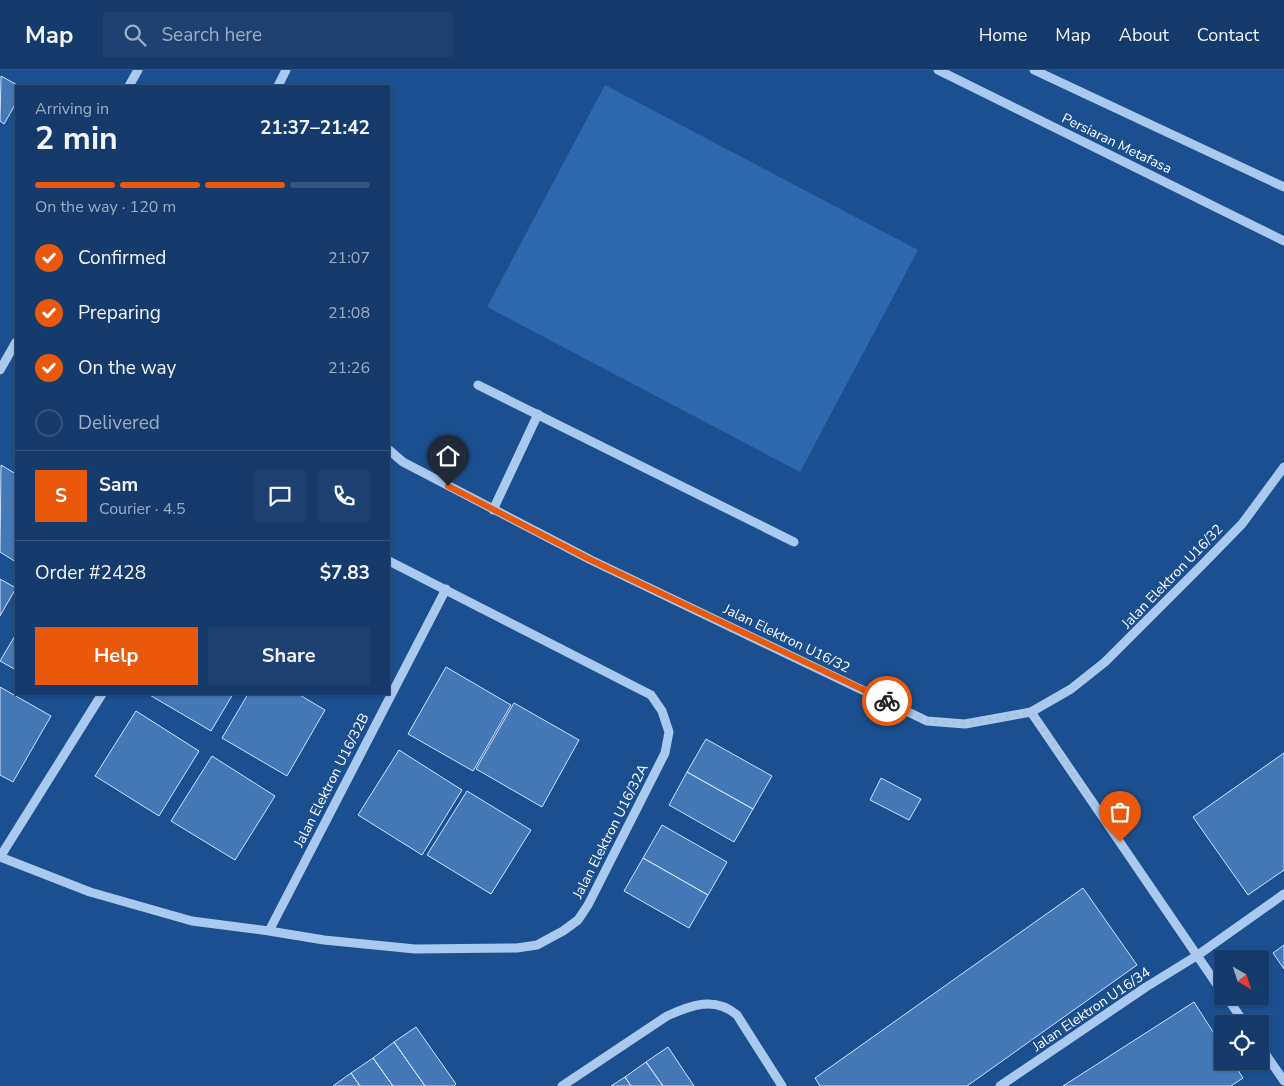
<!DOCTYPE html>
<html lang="en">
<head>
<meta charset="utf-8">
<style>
	:root { --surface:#143b6b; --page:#1d4271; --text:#f1f3f6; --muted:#9dadc1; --line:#33557e; --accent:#ea580c }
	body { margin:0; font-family:"Nunito Sans",sans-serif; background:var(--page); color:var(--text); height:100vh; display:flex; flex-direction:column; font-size:19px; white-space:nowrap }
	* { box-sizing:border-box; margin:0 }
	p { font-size:16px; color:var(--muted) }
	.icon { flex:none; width:28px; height:28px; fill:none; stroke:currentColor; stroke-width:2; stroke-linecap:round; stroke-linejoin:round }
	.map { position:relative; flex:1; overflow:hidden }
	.sheet { position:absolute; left:15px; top:15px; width:375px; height:610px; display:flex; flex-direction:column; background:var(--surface); border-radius:0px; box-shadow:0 1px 4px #0004,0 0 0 1px var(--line) }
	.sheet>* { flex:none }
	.needle { width:32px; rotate:141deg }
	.controls { position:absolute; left:1214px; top:880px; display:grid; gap:10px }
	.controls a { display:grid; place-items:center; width:55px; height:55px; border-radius:0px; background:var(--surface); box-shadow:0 1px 4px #0004,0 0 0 1px var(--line); font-size:25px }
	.pin { position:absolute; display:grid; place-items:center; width:42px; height:42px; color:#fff; margin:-51px -21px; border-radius:50% 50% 50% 0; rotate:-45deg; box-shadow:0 0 5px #0007 }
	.pin .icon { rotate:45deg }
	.courier { position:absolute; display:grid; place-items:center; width:50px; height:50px; margin:-25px; border:4px solid #ea580c; border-radius:50%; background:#fff; color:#222; box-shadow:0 1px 6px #0007 }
	.headline em { font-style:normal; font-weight:700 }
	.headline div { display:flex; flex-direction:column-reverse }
	.headline { display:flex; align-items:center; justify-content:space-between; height:85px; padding:0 20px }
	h1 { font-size:32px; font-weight:700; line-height:38px }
	.bar { display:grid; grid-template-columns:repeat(4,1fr); gap:8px 5px; align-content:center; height:60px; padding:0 20px }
	.bar i { height:6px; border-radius:4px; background:var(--line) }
	.bar .on { background:var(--accent) }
	.bar p { grid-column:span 4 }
	.line { display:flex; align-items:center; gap:12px; padding:0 20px; border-top:1px solid var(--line) }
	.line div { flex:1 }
	.round { display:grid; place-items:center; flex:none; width:52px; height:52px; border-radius:0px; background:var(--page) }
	ol { padding:0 20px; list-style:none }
	li { display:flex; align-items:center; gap:15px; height:55px }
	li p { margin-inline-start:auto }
	li .icon { padding:5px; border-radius:50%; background:var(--accent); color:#fff; stroke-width:4 }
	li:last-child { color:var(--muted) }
	li i { width:28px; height:28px; border:2px solid var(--line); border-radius:50% }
	.action { display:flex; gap:10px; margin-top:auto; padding:10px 20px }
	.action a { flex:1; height:58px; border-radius:0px; background:var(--accent); color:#fff; font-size:20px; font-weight:700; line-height:58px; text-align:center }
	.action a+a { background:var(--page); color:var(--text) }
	header { display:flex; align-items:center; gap:30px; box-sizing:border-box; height:70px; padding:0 25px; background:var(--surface); border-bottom:1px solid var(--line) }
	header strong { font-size:24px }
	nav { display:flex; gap:28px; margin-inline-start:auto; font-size:18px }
	.search { width:350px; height:45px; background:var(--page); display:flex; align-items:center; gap:12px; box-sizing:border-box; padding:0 18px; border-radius:0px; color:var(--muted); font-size:19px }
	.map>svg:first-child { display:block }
	.green { fill:#2e69ad }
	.building { fill:#4478b7; stroke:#cfe3fa }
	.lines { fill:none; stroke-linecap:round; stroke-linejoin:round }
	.minor { stroke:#a9c9ee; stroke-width:9 }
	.done { stroke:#afc1d8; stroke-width:5; stroke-dasharray:0 9 }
	.route { stroke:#ea580c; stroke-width:6 }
	.labels { text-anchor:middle; stroke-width:4.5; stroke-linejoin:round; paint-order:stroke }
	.street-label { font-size:14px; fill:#fff; stroke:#1b4f8f }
</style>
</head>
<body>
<header>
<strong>Map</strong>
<div class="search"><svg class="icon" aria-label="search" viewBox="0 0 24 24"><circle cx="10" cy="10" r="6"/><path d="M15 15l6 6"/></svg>Search here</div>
<nav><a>Home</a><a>Map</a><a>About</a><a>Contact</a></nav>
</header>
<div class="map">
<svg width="1284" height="1016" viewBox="0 0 1284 1016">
	<rect width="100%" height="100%" fill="#1b4f8f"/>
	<path class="green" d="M605,15L918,180L800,402L487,237Z"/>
	<path class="building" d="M1,6L19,16H16V33L4,54L0,51Z
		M1,395L16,404V492L0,482Z
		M0,509L16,518L0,546Z
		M16,564V600L0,591Z
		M446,597L511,635L473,701L408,664Z
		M0,617L51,646L13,712L0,705Z
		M148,624H233L211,661Z
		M248,624H298L325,640L287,706L222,668Z
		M514,633L579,670L542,737L476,699Z
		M136,641L199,681L159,746L95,706Z
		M706,669L772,706L753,739L687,702Z
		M399,680L462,720L422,785L358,745Z
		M1284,683V800L1248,825L1193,747Z
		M212,686L275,726L235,790L171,751Z
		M687,702L753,739L734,772L669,735Z
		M881,708L921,729L909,750L870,730Z
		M467,721L531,760L491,824L427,785Z
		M662,755L727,792L708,825L643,788Z
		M643,788L708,825L689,858L624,821Z
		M1083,818L1137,895L967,1016H820L815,1008Z
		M1284,875V899L1273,883Z
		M1194,932L1222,976V991H1232L1243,1008L1231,1016H1063Z
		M416,957L456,1014L454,1016H425L394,972Z
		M394,972L425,1016H393L373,988Z
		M668,977L694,1016H663L646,992Z
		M373,988L393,1016H360L351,1003Z
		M646,992L663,1016H631L625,1007Z
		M351,1003L360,1016H333Z
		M625,1007L631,1016H611Z"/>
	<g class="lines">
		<path class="minor" d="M938,0L1284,171
			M1034,0L1284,117
			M129,16L138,0
			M278,16L286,0
			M0,300L16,272
			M478,315L794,472
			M389,380L403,392L591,490L927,651L965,654L1031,642L1071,619L1105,592L1201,496L1242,454L1284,397
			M493,440L538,344
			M1031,642L1222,922
			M0,787L90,822L192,851L269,861L324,870L415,879L517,878L537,875L563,861L578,850L588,835L665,683L669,662L662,641L651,625L389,491
			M0,787L102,624
			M269,861L446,519
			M1226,926L1245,954
			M1260,976L1284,1011
			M562,1016L667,946C691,935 715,926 737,945L782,1016
			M1000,1016L1146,917L1198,885L1284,824"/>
	</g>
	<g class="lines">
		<path class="done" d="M887,631L927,651L964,654L1031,642L1120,772"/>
		<path class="route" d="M448,416L591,490L887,631"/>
	</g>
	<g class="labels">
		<g class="street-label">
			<text transform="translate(1117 73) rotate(26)" y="5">Persiaran Metafasa</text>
			<text transform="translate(1172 506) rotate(-46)" y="5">Jalan Elektron U16/32</text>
			<text transform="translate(787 568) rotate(26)" y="5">Jalan Elektron U16/32</text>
			<text transform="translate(331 710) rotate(-63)" y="5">Jalan Elektron U16/32B</text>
			<text transform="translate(610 761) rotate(-63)" y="5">Jalan Elektron U16/32A</text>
			<text transform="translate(1091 939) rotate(-34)" y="5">Jalan Elektron U16/34</text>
		</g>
	</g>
</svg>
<div class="controls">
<a><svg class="needle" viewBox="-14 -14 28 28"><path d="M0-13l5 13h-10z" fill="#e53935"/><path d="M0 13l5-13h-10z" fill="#9dadc1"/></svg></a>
<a><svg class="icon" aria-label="locate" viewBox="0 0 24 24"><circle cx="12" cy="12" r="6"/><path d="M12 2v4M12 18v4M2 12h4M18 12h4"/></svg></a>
</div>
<div class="pin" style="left:1120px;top:772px;background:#ea580c"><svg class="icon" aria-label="bag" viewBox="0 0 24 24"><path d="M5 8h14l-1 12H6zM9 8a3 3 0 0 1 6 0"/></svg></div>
<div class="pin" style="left:448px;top:416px;background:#1f2937"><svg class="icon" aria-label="home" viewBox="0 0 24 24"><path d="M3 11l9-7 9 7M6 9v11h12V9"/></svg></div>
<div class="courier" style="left:887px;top:631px"><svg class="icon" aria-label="bike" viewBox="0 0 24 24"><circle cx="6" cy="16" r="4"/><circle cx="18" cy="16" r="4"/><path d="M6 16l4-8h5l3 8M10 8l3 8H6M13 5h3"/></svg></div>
<section class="sheet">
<div class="headline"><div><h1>2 min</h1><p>Arriving in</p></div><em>21:37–21:42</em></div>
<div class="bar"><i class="on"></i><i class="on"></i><i class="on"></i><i></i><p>On the way · 120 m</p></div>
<ol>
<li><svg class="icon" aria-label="check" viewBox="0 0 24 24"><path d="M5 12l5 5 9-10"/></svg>Confirmed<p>21:07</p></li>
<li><svg class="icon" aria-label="check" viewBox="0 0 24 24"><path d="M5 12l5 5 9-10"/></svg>Preparing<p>21:08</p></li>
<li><svg class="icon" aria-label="check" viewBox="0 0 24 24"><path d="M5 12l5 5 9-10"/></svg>On the way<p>21:26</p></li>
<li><i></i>Delivered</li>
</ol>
<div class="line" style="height:90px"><b class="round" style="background:var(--accent);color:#fff">S</b><div><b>Sam</b><p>Courier · 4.5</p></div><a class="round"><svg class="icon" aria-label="chat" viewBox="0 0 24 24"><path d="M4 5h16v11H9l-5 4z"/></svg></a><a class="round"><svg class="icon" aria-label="phone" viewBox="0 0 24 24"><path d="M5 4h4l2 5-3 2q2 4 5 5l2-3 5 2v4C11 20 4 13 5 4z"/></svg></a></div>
<div class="line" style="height:65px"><div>Order #2428</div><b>$7.83</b></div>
<div class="action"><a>Help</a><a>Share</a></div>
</section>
</div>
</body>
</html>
